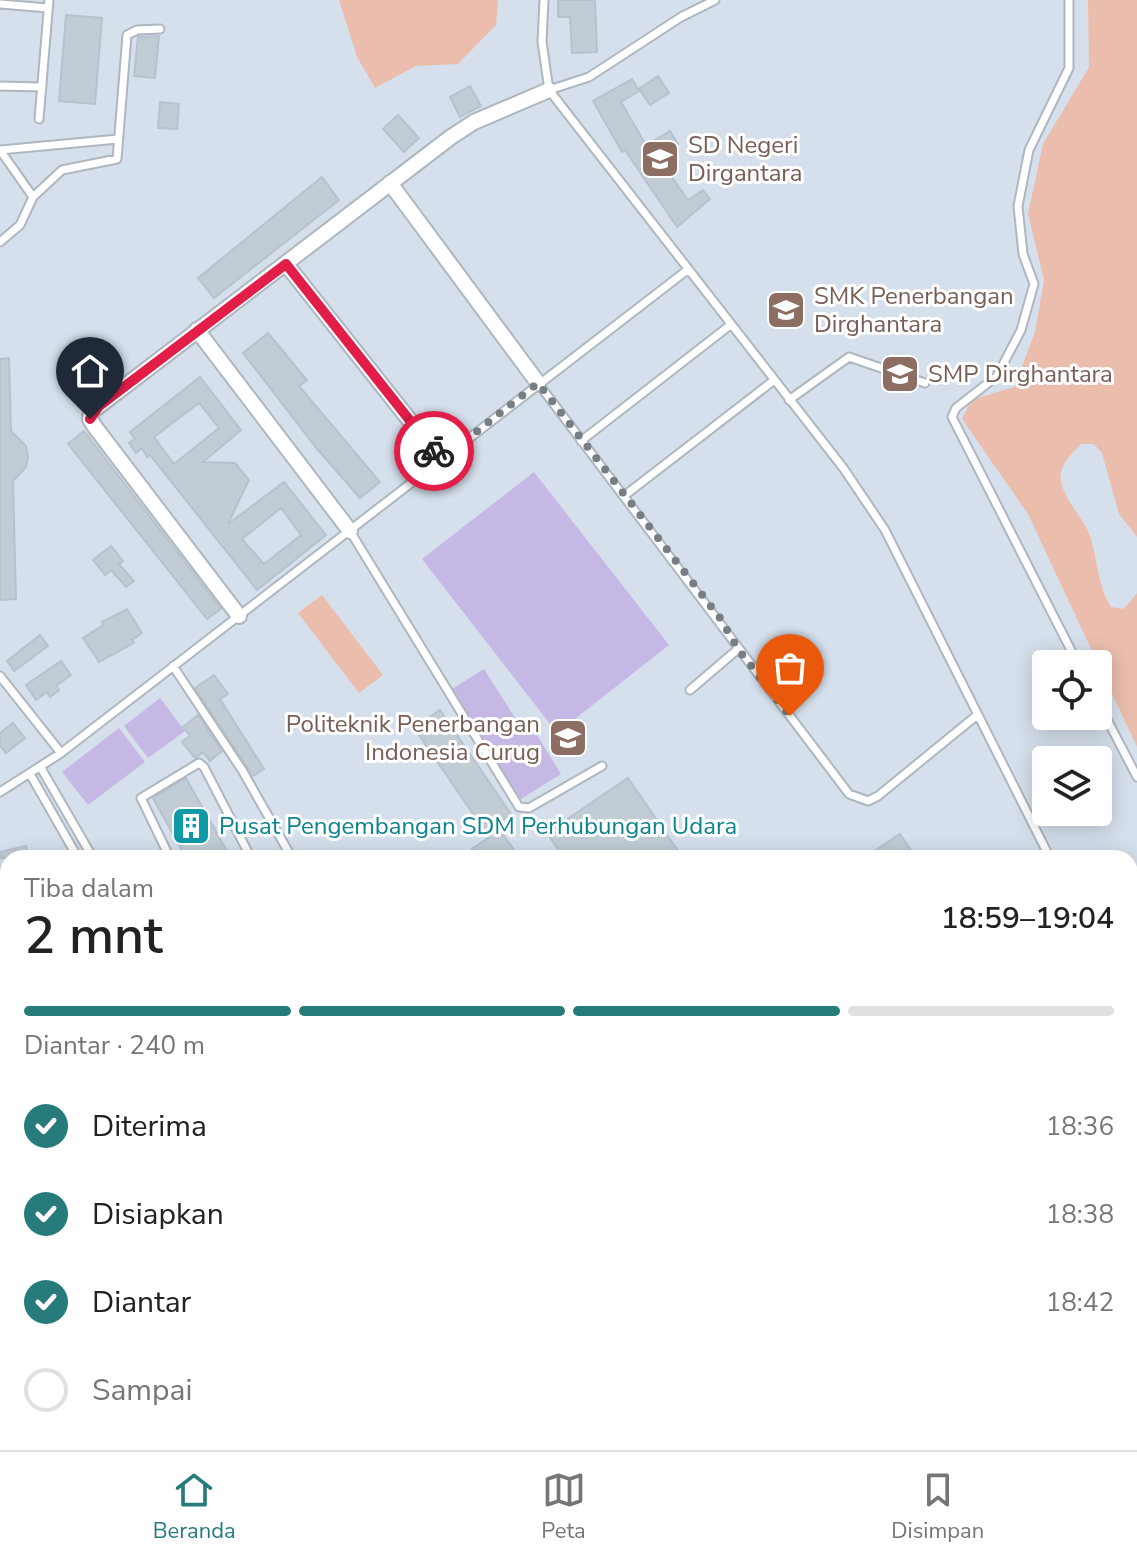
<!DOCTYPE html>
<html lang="id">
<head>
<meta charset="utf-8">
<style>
	:root { --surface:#fff; --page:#f6f6f6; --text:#222; --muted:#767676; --line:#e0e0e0; --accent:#277b7a }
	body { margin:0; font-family:"Nunito Sans",sans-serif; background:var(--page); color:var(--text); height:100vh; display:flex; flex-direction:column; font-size:30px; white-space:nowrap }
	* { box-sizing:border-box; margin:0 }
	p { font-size:26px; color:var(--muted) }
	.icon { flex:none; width:44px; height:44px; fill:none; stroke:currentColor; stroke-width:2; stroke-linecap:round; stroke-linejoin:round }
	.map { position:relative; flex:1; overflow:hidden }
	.sheet { position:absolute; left:0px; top:850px; width:1138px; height:600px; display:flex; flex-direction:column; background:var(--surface); border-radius:24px 24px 0 0; box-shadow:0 4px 20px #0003 }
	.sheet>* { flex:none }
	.fabs { position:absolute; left:1032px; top:650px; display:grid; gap:16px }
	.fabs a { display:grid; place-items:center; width:80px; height:80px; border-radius:8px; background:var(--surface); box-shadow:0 4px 20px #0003; font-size:40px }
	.pin { position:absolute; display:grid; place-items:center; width:68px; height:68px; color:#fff; margin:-82px -34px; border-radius:50% 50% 50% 0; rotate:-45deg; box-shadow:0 0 8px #0007 }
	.pin .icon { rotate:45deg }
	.courier { position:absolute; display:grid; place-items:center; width:80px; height:80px; margin:-40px; border:6px solid #e11d48; border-radius:50%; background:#fff; color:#222; box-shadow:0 2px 10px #0007 }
	.overview em { font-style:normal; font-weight:600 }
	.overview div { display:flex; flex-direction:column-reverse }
	.overview { display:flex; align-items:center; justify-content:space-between; height:136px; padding:0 24px }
	h1 { font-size:52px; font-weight:600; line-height:60px }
	.bar { display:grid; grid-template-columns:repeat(4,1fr); gap:12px 8px; align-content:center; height:96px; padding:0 24px }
	.bar i { height:10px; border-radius:6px; background:var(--line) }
	.bar .current { background:var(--accent) }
	.bar p { grid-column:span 4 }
	ol { padding:0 24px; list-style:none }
	li { display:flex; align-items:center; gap:24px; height:88px }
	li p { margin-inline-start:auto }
	li .icon { padding:8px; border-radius:50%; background:var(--accent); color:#fff; stroke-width:4 }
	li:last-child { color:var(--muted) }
	li i { width:44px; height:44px; border:4px solid var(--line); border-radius:50% }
	.tabs { display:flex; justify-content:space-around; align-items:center; height:112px; border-top:2px solid var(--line); background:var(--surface); font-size:22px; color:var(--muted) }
	.tabs a { display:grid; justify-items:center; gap:4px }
	.tabs .current { color:var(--accent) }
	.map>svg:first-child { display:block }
	.education { fill:#d6e0ec; fill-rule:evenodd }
	.green { fill:#c5b8e5 }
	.water { fill:#ebbdad }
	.building { fill:#c1ccd5; stroke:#b5c3cf; stroke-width:2; fill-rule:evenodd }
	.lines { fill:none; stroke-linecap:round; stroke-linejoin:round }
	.service-casing { stroke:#aeb7bf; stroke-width:11 }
	.minor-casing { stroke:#aeb7bf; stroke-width:18 }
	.service { stroke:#fff; stroke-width:7 }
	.minor { stroke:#fff; stroke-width:14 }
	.done { stroke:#777e84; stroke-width:8; stroke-dasharray:0 14.4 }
	.route { stroke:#e11d48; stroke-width:10 }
	.labels { text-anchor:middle; stroke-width:6; stroke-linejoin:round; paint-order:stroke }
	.education-label { font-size:24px; fill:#785e54; stroke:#fff; text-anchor:start }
	.culture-label { font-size:24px; fill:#0d838f; stroke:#fff; text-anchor:start }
</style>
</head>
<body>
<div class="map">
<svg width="1137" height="1450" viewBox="0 0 1137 1450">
	<rect width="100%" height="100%" fill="#ebeff4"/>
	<path class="education" d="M0,0H1137V1333L1130,1334V858H8V1442H626L611,1450H0ZM1046,664H1098V716H1046ZM1046,760H1098V812H1046Z"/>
	<path class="green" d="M534,472L669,645L557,733L422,559Z
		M484,669L519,724L527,719L561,774L513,804L479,750L487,744L452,689Z
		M160,698L185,731L148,758L124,726Z
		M119,728L145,762L88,805L62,772Z"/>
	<path class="water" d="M339,0H498L496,25L458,64L416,66L375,88L357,57Z
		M1088,0H1137V537L1119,514L1102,453L1094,444H1081C1072,454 1058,465 1061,481C1064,500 1083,517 1090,536C1098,560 1097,584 1111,607L1124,609L1137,593V747L1028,514L962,419L971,400L1014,387L1035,332L1044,280L1028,214L1043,144L1089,67Z
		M322,595L383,675L359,693L298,613Z"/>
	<path class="building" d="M558,0H595L597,52L572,53L570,17H558Z
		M66,15L102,18L95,104L59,101Z
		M159,36L155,78L134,76L138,37Z
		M658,76L669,93L650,105L639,89Z
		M632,79L639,91L621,102L646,145L670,131L678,144L657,156L688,200L703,190L710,199L677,227L625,150L622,152L593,101Z
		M470,86L481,106L460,117L450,97Z
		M160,102L179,104L177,129L158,128Z
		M398,115L419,138L404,152L383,129Z
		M322,177L339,200L214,298L198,278Z
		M268,333L307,380L299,386L380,482L360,498L318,450L243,353Z
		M9,358L11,431L26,446L28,457L26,467L13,481L16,599L0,600V359Z
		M200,377L241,430L203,462L235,463L249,480L228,524L284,482L326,535L257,590L150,455L147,457L142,448L136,453L129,443L135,439L130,432ZM199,403L219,428L174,464L154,437ZM281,508L301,535L264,564L242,539Z
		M84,431L221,609L207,619L68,444Z
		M111,546L123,561L119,564L134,581L126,587L111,570L105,575L93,560Z
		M127,609L142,633L132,640L134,643L99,662L83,638L103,625L102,622Z
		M40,635L48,646L14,671L7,661Z
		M61,661L71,675L56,686L59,690L50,697L47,692L36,700L26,685Z
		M214,675L228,694L220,699L264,769L253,776L195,688Z
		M440,710L511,814L496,825L520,858H479L472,849L489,837L414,728Z
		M198,715L222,751L210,761L203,752L195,758L182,742L190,736L183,727Z
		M13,723L25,738L6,753L0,746V733Z
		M186,778L231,858H186L153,798Z
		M628,778L683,858H564L547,833Z
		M900,834L916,858H864Z
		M26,846L30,858H0V852Z"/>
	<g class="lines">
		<defs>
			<path id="service" d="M544,0L542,42L549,90L844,469L885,530L1050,858
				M1069,0V68L1029,150L1018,206L1023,254L1034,284L1021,330L997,376L956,408L952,417L1078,664
				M0,4L48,8
				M0,86L42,87
				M549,90L589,77L681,17L715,0
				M39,119L49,0
				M0,150L118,139
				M0,150L33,197
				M0,242L20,225L33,197L62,170L117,159L127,35L137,30L160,29
				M538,383L849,794L868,801L878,796L976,716
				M789,400L849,357L925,383
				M581,441L729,326
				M624,496L773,381
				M350,531L519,807L529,808L602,766
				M173,666L242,770L292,858
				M0,676L61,753
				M690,690L738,649
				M1098,702L1137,777
				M41,768L93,858
				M30,774L78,858
				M0,792L61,753L686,271
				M170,858L141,798L199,763L204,767L251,858
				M1130,1031L1137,1052
				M1130,1150L1137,1156
				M1130,1190L1137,1175
				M1130,1225L1137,1215
				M77,1442L81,1450
				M121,1442L126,1450
				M383,1442L387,1450
				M408,1442L413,1450
				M420,1442L425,1450
				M91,1450L105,1442
				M225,1450L229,1442
				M579,1450L593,1442
				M620,1450L634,1442"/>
			<path id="minor" d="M390,183L538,383
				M286,264L441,460
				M197,330L350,531
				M239,616L95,427L90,419L91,412L451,137L474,122L549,90"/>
		</defs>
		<use href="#service" class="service-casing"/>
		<use href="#minor" class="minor-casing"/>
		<use href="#service" class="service"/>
		<use href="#minor" class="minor"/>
	</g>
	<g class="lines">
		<path class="done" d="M434,451L441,460L538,383L720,618L738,649L790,716"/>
		<path class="route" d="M90,419L99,406L286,264L434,451"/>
	</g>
	<defs>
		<symbol id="school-square" viewBox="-11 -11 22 22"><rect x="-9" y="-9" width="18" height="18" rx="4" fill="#8d6e63" stroke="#fff"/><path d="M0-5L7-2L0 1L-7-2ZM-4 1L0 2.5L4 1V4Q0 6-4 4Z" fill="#fff"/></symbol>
		<symbol id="university-square" viewBox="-11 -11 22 22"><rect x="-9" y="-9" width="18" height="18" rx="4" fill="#8d6e63" stroke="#fff"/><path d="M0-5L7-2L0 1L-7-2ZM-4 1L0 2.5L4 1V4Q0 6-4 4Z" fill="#fff"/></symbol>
		<symbol id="building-square" viewBox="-11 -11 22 22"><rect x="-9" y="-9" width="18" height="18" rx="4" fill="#0f9aa8" stroke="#fff"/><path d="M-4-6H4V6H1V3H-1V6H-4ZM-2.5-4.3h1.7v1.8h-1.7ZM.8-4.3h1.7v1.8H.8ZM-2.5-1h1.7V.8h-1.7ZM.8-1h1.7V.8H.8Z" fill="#fff"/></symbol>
	</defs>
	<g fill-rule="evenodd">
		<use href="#school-square" x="638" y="137" width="44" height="44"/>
		<use href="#school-square" x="764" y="288" width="44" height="44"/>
		<use href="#school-square" x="878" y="352" width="44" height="44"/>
		<use href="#university-square" x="546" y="716" width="44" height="44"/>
		<use href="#building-square" x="169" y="804" width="44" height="44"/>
	</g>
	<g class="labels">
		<g class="education-label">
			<text x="688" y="153">SD Negeri<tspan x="688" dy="28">Dirgantara</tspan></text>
			<text x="814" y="304">SMK Penerbangan<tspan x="814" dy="28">Dirghantara</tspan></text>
			<text x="928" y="382">SMP Dirghantara</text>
			<text x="540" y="732" text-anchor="end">Politeknik Penerbangan<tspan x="540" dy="28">Indonesia Curug</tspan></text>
		</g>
		<g class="culture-label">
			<text x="219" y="834">Pusat Pengembangan SDM Perhubungan Udara</text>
		</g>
	</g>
</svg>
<div class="fabs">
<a><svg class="icon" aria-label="locate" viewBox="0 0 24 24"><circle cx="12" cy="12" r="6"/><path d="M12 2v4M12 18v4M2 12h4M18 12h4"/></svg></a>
<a><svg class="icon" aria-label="layers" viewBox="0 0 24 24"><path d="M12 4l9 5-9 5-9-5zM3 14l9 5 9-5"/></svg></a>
</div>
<div class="pin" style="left:790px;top:716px;background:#ea580c"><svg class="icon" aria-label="bag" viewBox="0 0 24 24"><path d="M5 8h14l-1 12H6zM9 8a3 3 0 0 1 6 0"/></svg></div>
<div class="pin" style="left:90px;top:419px;background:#1f2937"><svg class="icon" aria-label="home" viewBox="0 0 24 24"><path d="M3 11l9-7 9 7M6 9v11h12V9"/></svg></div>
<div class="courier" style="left:434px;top:451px"><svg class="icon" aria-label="bike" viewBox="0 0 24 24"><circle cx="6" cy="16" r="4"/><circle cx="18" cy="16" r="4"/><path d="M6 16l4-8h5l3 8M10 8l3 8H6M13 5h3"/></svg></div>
<section class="sheet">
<div class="overview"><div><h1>2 mnt</h1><p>Tiba dalam</p></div><em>18:59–19:04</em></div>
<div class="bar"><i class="current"></i><i class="current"></i><i class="current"></i><i></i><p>Diantar · 240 m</p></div>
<ol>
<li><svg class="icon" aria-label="check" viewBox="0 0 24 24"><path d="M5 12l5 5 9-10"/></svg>Diterima<p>18:36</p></li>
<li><svg class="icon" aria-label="check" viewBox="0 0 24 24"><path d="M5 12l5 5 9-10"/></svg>Disiapkan<p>18:38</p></li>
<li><svg class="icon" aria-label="check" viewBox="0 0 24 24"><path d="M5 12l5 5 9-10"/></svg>Diantar<p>18:42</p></li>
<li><i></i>Sampai</li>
</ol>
</section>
</div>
<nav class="tabs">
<a class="current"><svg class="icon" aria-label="home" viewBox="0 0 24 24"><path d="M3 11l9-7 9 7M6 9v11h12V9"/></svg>Beranda</a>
<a><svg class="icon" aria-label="map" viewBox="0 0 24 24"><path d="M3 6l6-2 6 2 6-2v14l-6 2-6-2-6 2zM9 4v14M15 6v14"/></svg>Peta</a>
<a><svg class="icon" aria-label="saved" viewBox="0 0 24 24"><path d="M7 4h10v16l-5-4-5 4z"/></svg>Disimpan</a>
</nav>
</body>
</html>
